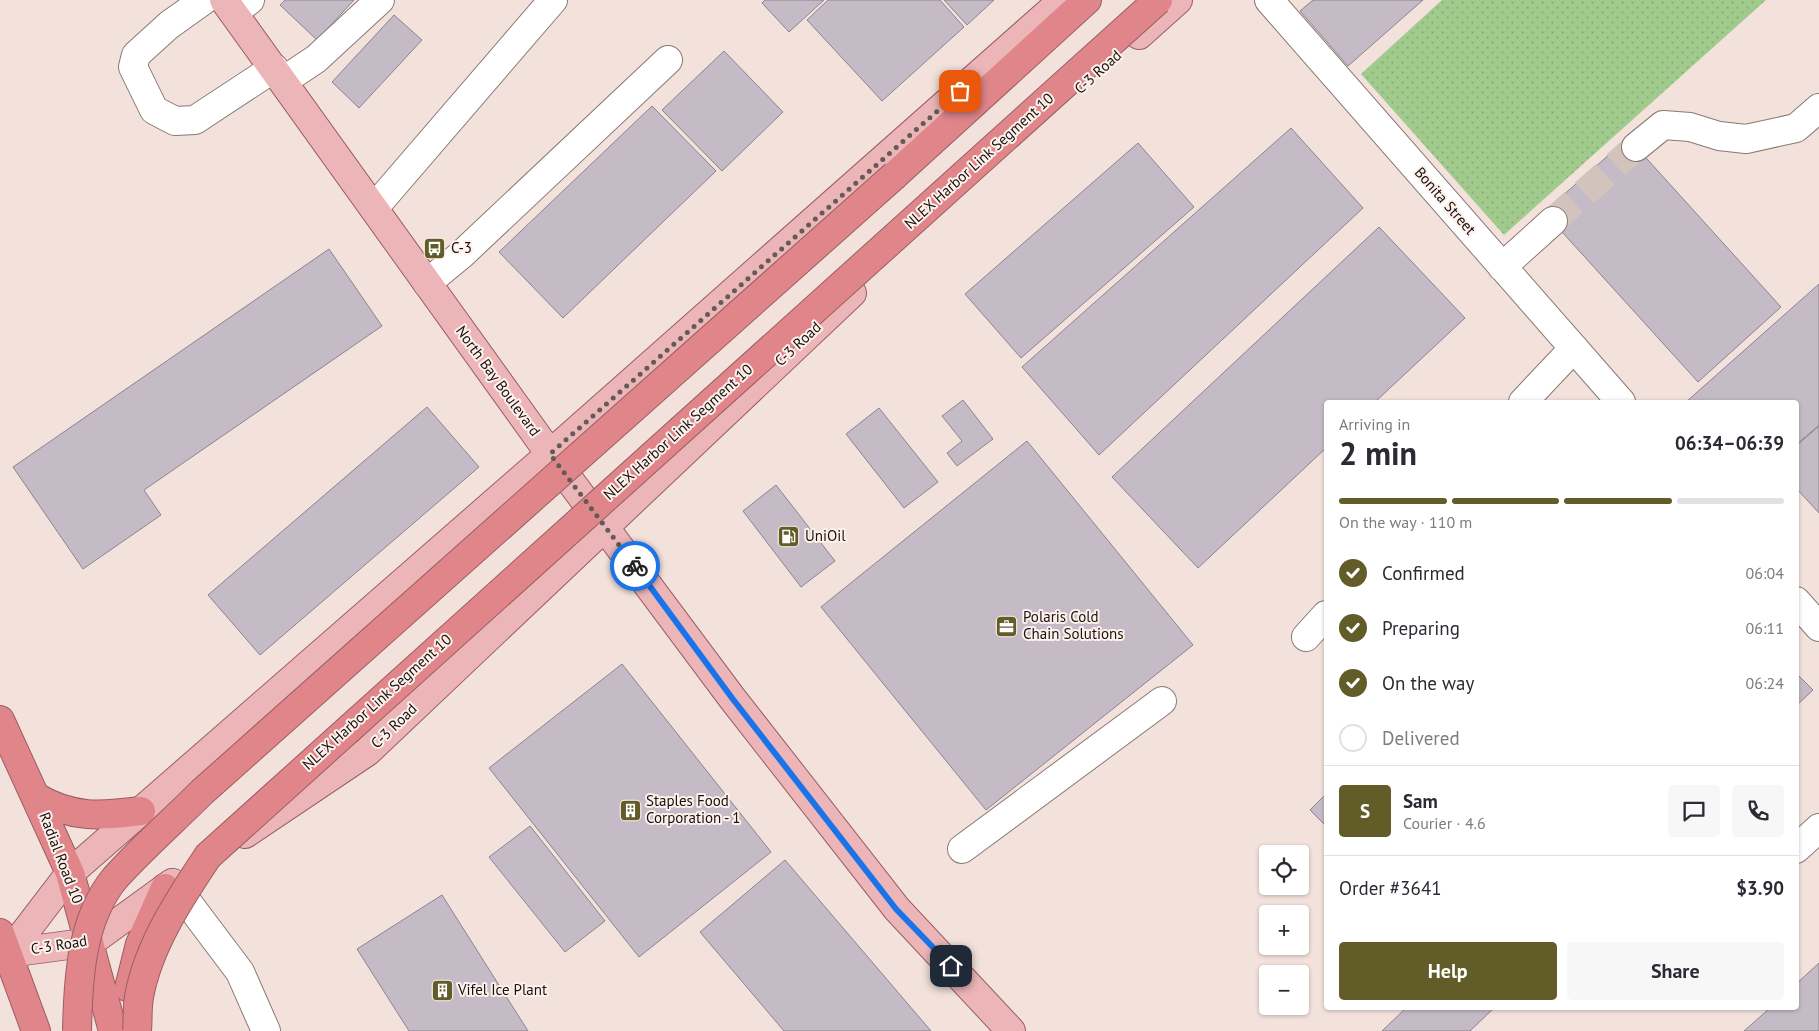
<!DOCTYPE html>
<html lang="en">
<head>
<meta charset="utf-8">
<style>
	:root { --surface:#fff; --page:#f7f7f7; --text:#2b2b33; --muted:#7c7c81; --line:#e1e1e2; --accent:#615c28 }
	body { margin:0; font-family:"PT Sans",sans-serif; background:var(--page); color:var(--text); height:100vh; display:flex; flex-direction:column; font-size:19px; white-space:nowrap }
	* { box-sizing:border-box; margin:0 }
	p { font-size:16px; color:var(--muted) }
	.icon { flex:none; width:28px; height:28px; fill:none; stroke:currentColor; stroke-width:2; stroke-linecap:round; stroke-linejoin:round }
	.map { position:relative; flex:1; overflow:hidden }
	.details { position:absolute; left:1324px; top:400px; width:475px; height:610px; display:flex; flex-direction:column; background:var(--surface); border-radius:5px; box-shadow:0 1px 4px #0004 }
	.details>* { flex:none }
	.fabs { position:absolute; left:1259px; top:845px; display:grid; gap:10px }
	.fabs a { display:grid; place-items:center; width:50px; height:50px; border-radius:5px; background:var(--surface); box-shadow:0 1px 4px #0004; font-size:25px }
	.pin { position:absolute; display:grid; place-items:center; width:42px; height:42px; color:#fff; margin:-21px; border-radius:10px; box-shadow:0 2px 8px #0006 }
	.courier { position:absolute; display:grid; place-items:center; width:50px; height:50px; margin:-25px; border:4px solid #1a73e8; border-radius:50%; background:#fff; color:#222; box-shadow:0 1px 6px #0007 }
	.head em { font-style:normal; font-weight:700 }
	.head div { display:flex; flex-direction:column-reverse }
	.head { display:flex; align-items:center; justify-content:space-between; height:85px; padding:0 15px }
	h1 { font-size:32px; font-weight:700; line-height:38px }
	.bar { display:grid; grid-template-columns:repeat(4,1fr); gap:8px 5px; align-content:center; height:60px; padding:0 15px }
	.bar i { height:6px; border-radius:4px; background:var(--line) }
	.bar .active { background:var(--accent) }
	.bar p { grid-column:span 4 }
	.line { display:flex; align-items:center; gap:12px; padding:0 15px; border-top:1px solid var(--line) }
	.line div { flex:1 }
	.round { display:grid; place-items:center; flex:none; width:52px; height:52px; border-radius:5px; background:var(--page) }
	ol { padding:0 15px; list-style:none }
	li { display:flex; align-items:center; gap:15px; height:55px }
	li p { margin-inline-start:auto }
	li .icon { padding:5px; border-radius:50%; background:var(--accent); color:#fff; stroke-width:4 }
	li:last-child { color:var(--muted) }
	li i { width:28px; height:28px; border:2px solid var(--line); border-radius:50% }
	.action { display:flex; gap:10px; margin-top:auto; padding:10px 15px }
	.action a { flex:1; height:58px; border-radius:5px; background:var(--accent); color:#fff; font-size:20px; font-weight:700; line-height:58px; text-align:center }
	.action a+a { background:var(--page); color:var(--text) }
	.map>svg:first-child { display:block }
	.grass { fill:url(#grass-dots) }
	.building { fill:#c5bbc7; stroke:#8c838f }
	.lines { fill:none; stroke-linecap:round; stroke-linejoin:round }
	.minor-tunnel { stroke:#d2c3bd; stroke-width:28; stroke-dasharray:28 14; stroke-linecap:butt }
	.minor-casing { stroke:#887974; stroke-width:30 }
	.major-casing { stroke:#9a5d60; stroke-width:30 }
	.highway-casing { stroke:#9a5d60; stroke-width:30 }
	.minor { stroke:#fff; stroke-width:28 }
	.major { stroke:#ecb6b9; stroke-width:28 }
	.highway { stroke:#e0868b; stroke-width:28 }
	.highway-bridge-casing { stroke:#9a5d60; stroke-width:30; stroke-linecap:butt }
	.highway-bridge { stroke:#e0868b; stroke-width:28 }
	.done { stroke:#645a57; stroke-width:5; stroke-dasharray:0 9 }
	.route { stroke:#1a73e8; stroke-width:6 }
	.labels { text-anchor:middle; stroke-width:4; stroke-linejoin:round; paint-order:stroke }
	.street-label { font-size:15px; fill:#17110f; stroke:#fef0eb }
	.poi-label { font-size:15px; fill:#17110f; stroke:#fef0eb; text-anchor:start }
</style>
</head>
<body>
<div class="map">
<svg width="1819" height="1031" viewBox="0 0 1819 1031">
	<defs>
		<pattern id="grass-dots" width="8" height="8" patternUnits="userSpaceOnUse" patternTransform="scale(1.25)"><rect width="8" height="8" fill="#a1ca8d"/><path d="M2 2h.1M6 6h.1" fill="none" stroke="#8aac78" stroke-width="1.8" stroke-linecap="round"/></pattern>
	</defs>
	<rect width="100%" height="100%" fill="#f3e2dc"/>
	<path class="grass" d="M1442,0H1766L1504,235L1361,74Z"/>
	<path class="building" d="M285,0H354L317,40L280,5Z
		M765,0H824L789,32L762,3Z
		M828,0H940L964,27L882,101L807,20Z
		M944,0H994L967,25Z
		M1313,0H1423L1348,66L1300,11Z
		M394,15L422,40L359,108L332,82Z
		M724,51L783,112L722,171L662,110Z
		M652,106L716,171L563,318L499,252Z
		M1291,128L1363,208L1099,455L1022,367Z
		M1628,138L1781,307L1698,382L1544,212Z
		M1138,143L1194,207L1021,358L965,294Z
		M1379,227L1465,318L1375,402H1326V448L1198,568L1112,477Z
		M329,249L382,326L144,490L161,515L83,569L13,467Z
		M1819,284V425L1796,445V402H1686Z
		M963,400L993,439L957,466L947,453L962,441L942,416Z
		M427,407L479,467L260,655L208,595Z
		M879,408L938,482L904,508L846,434Z
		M1819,426V513L1796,488V446Z
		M1027,441L1193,645L986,810L821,607Z
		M776,485L835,561L801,587L743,511Z
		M622,664L771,852L639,957L489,768Z
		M1796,673L1813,690L1796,706Z
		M1326,794V826L1310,810Z
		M530,826L605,921L565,952L489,857Z
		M785,860L931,1031H784L700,932Z
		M442,895L528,1031H409L357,949Z
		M1819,963V1031H1744L1770,1008H1796V984Z
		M1406,1008H1494L1470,1031H1382Z"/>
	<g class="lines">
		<path class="minor-tunnel" d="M1553,221L1636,147"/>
		<defs>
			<path id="minor" d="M204,0L169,25L136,55L133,67L154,110L175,121L195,120L274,68
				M1269,0L1621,402
				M234,12L250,0
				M283,81L316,59L380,0
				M1636,147L1663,125L1690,127L1719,136L1746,139L1796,128L1819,108
				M374,208L553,0
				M1502,267L1553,221
				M427,283L461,255L668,60
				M1523,402L1574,348
				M1796,601L1819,627
				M1306,637L1326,615
				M962,849L1162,701
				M1796,849L1819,828
				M173,883L240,972L266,1031"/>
			<path id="major" d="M224,0L550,454L732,698L897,909L1011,1031
				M1139,35L1178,0
				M245,834L367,752L852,293
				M9,953L91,942L172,883
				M9,953L70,873L550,454L1063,0"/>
			<path id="highway" d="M895,175L1087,0
				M0,720L70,873L113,1031
				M36,797C73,819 101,816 141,811
				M0,933L36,1031
				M129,988L140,944L165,888"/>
		</defs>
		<use href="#minor" class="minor-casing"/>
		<use href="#major" class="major-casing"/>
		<use href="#highway" class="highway-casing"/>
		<use href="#minor" class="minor"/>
		<use href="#major" class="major"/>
		<use href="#highway" class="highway"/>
		<defs>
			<path id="highway-bridge" d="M77,1031C78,980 81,919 115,878C142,848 174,820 202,792L895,175
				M137,1031C138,1020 137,1008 139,997C148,946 180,898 208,856L1158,0"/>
		</defs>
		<use href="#highway-bridge" class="highway-bridge-casing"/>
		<use href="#highway-bridge" class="highway-bridge"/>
	</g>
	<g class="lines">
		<path class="done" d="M635,566L550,454L960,91"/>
		<path class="route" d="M635,566L732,698L896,909L951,966"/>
	</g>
	<defs>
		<symbol id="bus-square" viewBox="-11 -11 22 22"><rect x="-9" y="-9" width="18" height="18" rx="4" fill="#615c28" stroke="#fef0eb"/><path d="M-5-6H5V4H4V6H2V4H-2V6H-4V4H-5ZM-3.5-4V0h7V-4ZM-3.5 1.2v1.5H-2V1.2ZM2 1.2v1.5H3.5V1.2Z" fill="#fff"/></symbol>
		<symbol id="fuel-square" viewBox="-11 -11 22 22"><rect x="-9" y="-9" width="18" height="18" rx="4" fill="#615c28" stroke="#fef0eb"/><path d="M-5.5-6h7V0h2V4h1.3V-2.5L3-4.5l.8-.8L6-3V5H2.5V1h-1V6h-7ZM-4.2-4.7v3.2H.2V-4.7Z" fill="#fff"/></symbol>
		<symbol id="office-square" viewBox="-11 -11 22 22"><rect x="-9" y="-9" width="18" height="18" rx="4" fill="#615c28" stroke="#fef0eb"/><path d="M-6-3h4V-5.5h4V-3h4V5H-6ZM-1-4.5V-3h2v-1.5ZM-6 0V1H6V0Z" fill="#fff"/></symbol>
		<symbol id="building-square" viewBox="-11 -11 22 22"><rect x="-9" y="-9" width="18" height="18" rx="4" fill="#615c28" stroke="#fef0eb"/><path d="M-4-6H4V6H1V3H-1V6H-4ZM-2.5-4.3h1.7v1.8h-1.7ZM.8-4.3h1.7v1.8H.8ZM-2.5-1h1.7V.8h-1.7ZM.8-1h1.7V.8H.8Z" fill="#fff"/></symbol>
	</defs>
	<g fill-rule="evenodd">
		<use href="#bus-square" x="422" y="236" width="25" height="25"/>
		<use href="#fuel-square" x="776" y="524" width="25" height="25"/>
		<use href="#office-square" x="994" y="614" width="25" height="25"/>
		<use href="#building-square" x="618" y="798" width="25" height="25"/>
		<use href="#building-square" x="430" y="978" width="25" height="25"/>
	</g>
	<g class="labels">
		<g class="street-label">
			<text transform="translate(1098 72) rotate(-42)" y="5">C-3 Road</text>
			<text transform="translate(979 161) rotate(-42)" y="5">NLEX Harbor Link Segment 10</text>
			<text transform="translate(1445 201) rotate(49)" y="5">Bonita Street</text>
			<text transform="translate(798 344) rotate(-43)" y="5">C-3 Road</text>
			<text transform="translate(498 381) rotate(54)" y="5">North Bay Boulevard</text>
			<text transform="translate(678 432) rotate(-42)" y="5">NLEX Harbor Link Segment 10</text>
			<text transform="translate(377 702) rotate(-42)" y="5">NLEX Harbor Link Segment 10</text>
			<text transform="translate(394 726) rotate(-44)" y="5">C-3 Road</text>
			<text transform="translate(61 858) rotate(69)" y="5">Radial Road 10</text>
			<text transform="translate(59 945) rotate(-9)" y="5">C-3 Road</text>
		</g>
		<g class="poi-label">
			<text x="451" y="253">C-3</text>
			<text x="805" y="541">UniOil</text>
			<text x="1023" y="622">Polaris Cold<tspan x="1023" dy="17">Chain Solutions</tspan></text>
			<text x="646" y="806">Staples Food<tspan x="646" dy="17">Corporation - 1</tspan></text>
			<text x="458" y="995">Vifel Ice Plant</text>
		</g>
	</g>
</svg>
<div class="fabs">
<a><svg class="icon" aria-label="locate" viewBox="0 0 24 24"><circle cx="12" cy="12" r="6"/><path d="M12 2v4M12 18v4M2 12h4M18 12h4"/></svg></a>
<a>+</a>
<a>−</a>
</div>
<div class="pin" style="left:960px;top:91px;background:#ea580c"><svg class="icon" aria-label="bag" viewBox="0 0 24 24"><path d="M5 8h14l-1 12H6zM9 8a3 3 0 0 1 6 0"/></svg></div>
<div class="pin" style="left:951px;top:966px;background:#1f2937"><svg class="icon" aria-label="home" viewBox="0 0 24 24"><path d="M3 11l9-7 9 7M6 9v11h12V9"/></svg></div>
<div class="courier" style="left:635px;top:566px"><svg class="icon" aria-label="bike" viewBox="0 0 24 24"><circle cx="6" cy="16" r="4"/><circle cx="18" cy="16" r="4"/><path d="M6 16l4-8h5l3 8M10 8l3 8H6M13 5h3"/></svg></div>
<section class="details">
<div class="head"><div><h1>2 min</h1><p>Arriving in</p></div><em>06:34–06:39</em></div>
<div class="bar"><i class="active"></i><i class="active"></i><i class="active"></i><i></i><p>On the way · 110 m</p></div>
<ol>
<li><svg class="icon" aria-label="check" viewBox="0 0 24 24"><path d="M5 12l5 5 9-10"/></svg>Confirmed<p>06:04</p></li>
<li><svg class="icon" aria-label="check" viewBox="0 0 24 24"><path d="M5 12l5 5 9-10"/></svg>Preparing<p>06:11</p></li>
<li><svg class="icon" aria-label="check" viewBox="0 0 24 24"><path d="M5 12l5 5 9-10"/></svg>On the way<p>06:24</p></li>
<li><i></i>Delivered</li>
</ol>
<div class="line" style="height:90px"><b class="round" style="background:var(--accent);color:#fff">S</b><div><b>Sam</b><p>Courier · 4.6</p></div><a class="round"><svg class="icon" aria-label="chat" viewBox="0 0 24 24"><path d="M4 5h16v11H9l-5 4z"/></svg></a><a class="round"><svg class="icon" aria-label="phone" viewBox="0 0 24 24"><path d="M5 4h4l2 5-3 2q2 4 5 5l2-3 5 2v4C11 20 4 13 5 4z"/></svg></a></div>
<div class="line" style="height:65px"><div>Order #3641</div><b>$3.90</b></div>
<div class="action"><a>Help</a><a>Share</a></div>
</section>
</div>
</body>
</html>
